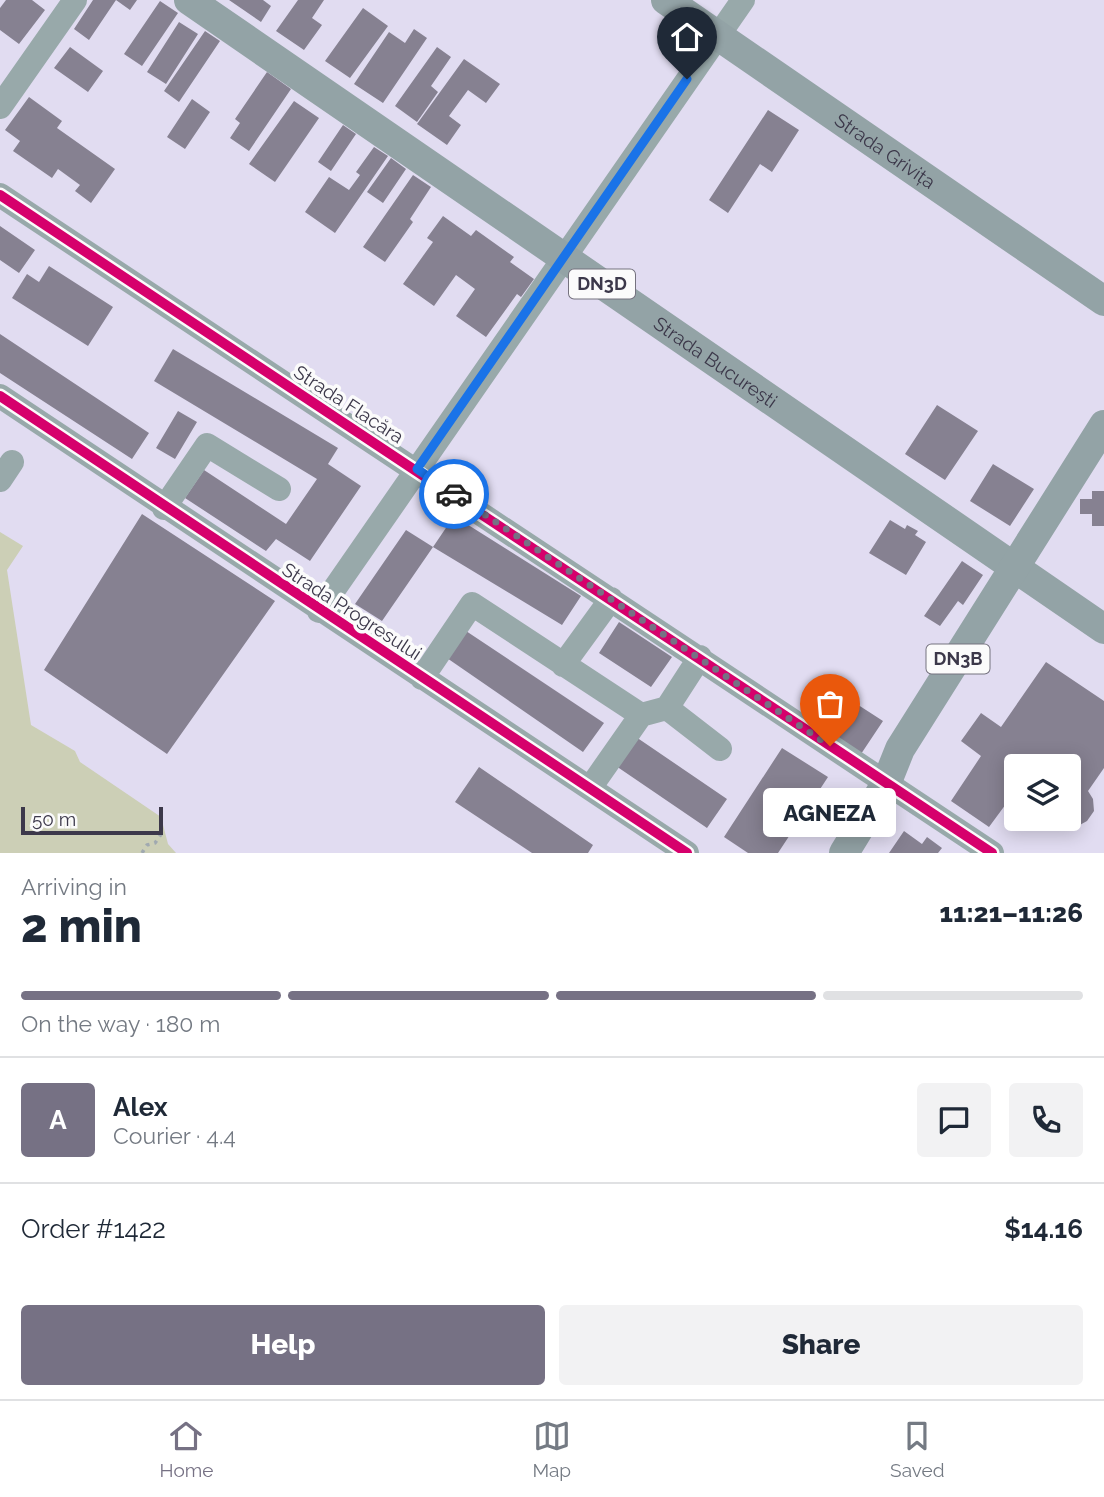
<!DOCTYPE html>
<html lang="en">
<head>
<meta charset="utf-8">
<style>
	:root { --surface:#fff; --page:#f2f2f3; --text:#1f2937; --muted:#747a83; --line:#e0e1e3; --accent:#767184 }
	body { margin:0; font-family:Raleway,sans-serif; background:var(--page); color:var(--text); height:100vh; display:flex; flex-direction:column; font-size:26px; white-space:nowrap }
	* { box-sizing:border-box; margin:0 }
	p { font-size:23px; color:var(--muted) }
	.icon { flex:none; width:38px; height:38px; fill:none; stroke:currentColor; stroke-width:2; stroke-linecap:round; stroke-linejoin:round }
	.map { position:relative; height:853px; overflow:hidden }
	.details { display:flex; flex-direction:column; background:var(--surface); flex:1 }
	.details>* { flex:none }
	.buttons { position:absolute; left:1004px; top:754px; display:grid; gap:14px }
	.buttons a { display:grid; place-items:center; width:77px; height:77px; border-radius:7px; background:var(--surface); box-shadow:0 4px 18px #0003; font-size:35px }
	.scale { position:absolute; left:21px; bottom:18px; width:142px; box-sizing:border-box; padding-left:7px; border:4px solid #3c384a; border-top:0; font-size:19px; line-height:24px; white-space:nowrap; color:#3c384a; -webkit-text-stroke:5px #fbfbfb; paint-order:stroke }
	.pin { position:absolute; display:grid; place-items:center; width:60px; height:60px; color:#fff; margin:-72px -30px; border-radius:50% 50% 50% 0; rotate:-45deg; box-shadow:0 0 7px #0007 }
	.pin .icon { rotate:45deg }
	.courier { position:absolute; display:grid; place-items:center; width:70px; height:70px; margin:-35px; border:5px solid #1a73e8; border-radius:50%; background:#fff; color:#222; box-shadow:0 2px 9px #0007 }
	.bubble { position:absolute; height:49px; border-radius:7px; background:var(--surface); box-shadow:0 4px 18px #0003; font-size:23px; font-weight:800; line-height:49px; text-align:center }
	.headline em { font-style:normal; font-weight:800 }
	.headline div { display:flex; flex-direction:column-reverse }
	.headline { display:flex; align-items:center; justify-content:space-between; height:119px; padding:0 21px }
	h1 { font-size:46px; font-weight:800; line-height:52px }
	.bar { display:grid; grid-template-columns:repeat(4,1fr); gap:10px 7px; align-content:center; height:84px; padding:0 21px }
	.bar i { height:9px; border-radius:5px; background:var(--line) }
	.bar .current { background:var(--accent) }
	.bar p { grid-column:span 4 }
	.line { display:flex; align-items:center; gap:18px; padding:0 21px; border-top:2px solid var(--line) }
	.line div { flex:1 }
	.round { display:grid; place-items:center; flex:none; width:74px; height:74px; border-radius:7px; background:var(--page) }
	.primary-button { display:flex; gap:14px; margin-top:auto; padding:14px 21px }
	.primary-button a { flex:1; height:80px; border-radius:7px; background:var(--accent); color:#fff; font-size:28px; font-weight:800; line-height:80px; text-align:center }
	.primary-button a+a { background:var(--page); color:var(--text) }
	.tab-bar { display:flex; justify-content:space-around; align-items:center; height:98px; border-top:2px solid var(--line); background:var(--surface); font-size:19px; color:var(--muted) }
	.tab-bar a { display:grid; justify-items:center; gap:4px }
	.tab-bar .current { color:var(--accent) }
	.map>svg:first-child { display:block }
	.green { fill:#cccfb6 }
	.building { fill:#868191 }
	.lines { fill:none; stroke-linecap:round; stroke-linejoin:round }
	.path { stroke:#a0a9b0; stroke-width:3.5; stroke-dasharray:3.5 5; stroke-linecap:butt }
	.minor { stroke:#98a9aa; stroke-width:24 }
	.major { stroke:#93a3a6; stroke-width:30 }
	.cycleway-casing { stroke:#fbfbfb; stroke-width:15 }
	.cycleway { stroke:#d6006c; stroke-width:10 }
	.done { stroke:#767184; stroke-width:7; stroke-dasharray:0 12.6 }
	.route { stroke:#1a73e8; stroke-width:9 }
	.labels { text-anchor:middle; stroke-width:7; stroke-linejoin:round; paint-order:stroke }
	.shield { fill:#fbfbfb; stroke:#75727f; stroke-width:2 }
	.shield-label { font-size:18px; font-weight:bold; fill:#3c384a }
	.street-label { font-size:19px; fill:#3c384a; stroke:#fbfbfb }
</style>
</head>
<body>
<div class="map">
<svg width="1104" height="853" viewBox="0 0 1104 853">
	<rect width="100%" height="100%" fill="#e1dcf1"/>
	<path class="green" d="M0,532L23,546L7,570L31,725L75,751L80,762L161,817L168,844L176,853H0Z"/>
	<path class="building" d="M6,0H32L45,10L19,44L0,30V8Z
		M93,0H137L130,10L116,0L89,40L74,29Z
		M229,0H263L271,6L261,22Z
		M298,0H324L312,18L322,25L304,50L276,31Z
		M160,1L178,13L142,66L124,54Z
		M363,8L388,26L350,78L325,61Z
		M179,22L198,34L166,84L147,72Z
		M414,29L427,38L383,103L354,84L389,32L405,43Z
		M205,31L220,41L179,102L164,91Z
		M70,47L103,71L88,92L54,68Z
		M437,47L451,57L431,86L438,92L417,122L395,106Z
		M464,59L500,84L486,103L468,90L449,116L461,125L447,145L417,124Z
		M267,72L291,89L249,151L230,138L240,123L235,119Z
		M29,97L62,121L57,128L115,169L91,203L75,191L80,185L58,169L52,178L13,151L20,141L5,130Z
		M192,99L210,112L185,149L167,137Z
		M294,101L319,118L275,182L249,164Z
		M768,110L799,130L772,172L760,164L728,213L709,200Z
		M343,125L356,134L331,171L318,162Z
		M374,147L388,156L335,233L305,212L329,177L349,190L360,175L356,172Z
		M391,158L406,169L383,203L367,192Z
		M413,175L431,187L410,219L413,222L385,262L363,247Z
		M443,216L471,236L476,230L514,257L510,262L534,279L521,297L517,294L486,337L456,316L475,289L456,275L434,306L403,284L433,242L427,238Z
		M0,226L35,250L19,273L0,260Z
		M49,266L113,307L88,346L12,298L27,274L39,282Z
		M0,334L149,433L132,459L0,373Z
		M173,349L338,448L328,464L361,486L310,561L276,539L266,551L185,498L204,470L286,524L317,479L154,381Z
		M937,405L978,431L945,480L905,454Z
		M178,411L197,422L175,459L156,448Z
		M993,464L1034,489L1010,526L970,501Z
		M1092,491H1104V526H1092V514H1080V499H1092Z
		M142,514L275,601L167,754L44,670Z
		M454,516L581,596L562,625L433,547Z
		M890,520L905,529L907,525L918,531L915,535L926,542L906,575L869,553Z
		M406,530L433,547L382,621L355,604Z
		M962,561L983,575L963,605L958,601L940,626L924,616Z
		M619,622L672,657L651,687L599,653Z
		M463,629L604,723L583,752L444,656Z
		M1046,662L1104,701V768L1088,791L1093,799L1094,811L1087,821L1078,826L1064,824L1059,819H1069V766H1017V789L989,827L951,801L981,756L961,741L981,713L1001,727Z
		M849,699L883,721L861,754L827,732Z
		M636,737L727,799L707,828L616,766Z
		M782,748L828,777L778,853H748L724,837Z
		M479,767L593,845L588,853H532L455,802Z
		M904,831L922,844L927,837L942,848L938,853H889Z"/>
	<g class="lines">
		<path class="path" d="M142,853L147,845L155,843L164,830"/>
		<path class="minor" d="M0,107L75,0
			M0,195L992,853
			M0,396L687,853
			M0,480L12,462
			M164,508L207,445L279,489
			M319,611L743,0
			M563,665L611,599
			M422,678L472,604L641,715
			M667,708L720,749
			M590,788L641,715L667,708L700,657"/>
		<g class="major">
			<path id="s1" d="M189,0L1104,629"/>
			<path id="s2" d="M666,0L1104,301"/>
			<path d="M844,853L886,784L900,749L1104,425"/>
		</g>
		<defs>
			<path id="cycleway" d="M0,195L992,853
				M0,396L687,853"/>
		</defs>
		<use href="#cycleway" class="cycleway-casing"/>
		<use href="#cycleway" class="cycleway"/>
	</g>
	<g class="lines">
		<path class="done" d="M454,494L830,746"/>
		<path class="route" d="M454,494L417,469L687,79"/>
	</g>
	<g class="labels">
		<g class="shield">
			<rect x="569" y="269.5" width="66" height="29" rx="5"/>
			<rect x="926.5" y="644.5" width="63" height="29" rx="5"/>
		</g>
		<g class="shield-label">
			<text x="602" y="290">DN3D</text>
			<text x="958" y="665">DN3B</text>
		</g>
		<g class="street-label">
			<text dy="7" stroke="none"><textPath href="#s2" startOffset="266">Strada Grivița</textPath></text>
			<text dy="7" stroke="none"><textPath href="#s1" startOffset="639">Strada București</textPath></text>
			<text transform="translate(349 404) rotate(33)" y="7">Strada Flacăra</text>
			<text transform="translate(352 611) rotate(33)" y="7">Strada Progresului</text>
		</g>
	</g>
</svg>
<div class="buttons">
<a><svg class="icon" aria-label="layers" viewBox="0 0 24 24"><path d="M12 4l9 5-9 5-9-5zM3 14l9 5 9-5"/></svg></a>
</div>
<div class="scale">50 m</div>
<div class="pin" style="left:830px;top:746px;background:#ea580c"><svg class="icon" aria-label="bag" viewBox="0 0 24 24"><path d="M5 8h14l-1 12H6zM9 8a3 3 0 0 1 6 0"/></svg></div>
<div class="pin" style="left:687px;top:79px;background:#1f2937"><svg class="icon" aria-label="home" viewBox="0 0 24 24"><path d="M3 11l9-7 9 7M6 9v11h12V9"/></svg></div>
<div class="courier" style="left:454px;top:494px"><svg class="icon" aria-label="car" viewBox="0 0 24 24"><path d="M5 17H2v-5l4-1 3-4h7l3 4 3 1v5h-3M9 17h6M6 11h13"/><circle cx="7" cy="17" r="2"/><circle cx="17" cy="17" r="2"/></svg></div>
<div class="bubble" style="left:763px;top:788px;width:133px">AGNEZA</div>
</div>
<section class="details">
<div class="headline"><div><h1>2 min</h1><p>Arriving in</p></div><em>11:21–11:26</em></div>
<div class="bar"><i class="current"></i><i class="current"></i><i class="current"></i><i></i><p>On the way · 180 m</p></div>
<div class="line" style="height:126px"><b class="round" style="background:var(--accent);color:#fff">A</b><div><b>Alex</b><p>Courier · 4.4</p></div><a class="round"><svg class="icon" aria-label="chat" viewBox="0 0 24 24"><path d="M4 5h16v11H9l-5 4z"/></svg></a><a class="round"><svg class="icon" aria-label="phone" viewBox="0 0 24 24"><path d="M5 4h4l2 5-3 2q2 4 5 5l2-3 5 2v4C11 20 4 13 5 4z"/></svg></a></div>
<div class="line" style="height:91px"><div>Order #1422</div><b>$14.16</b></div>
<div class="primary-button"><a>Help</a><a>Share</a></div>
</section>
<nav class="tab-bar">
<a class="current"><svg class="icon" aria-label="home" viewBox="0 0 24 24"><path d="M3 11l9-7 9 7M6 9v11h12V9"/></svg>Home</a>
<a><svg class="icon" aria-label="map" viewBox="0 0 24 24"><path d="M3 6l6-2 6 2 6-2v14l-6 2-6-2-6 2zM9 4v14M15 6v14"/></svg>Map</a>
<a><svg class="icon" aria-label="saved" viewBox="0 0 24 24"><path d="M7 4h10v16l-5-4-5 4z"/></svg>Saved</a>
</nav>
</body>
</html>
